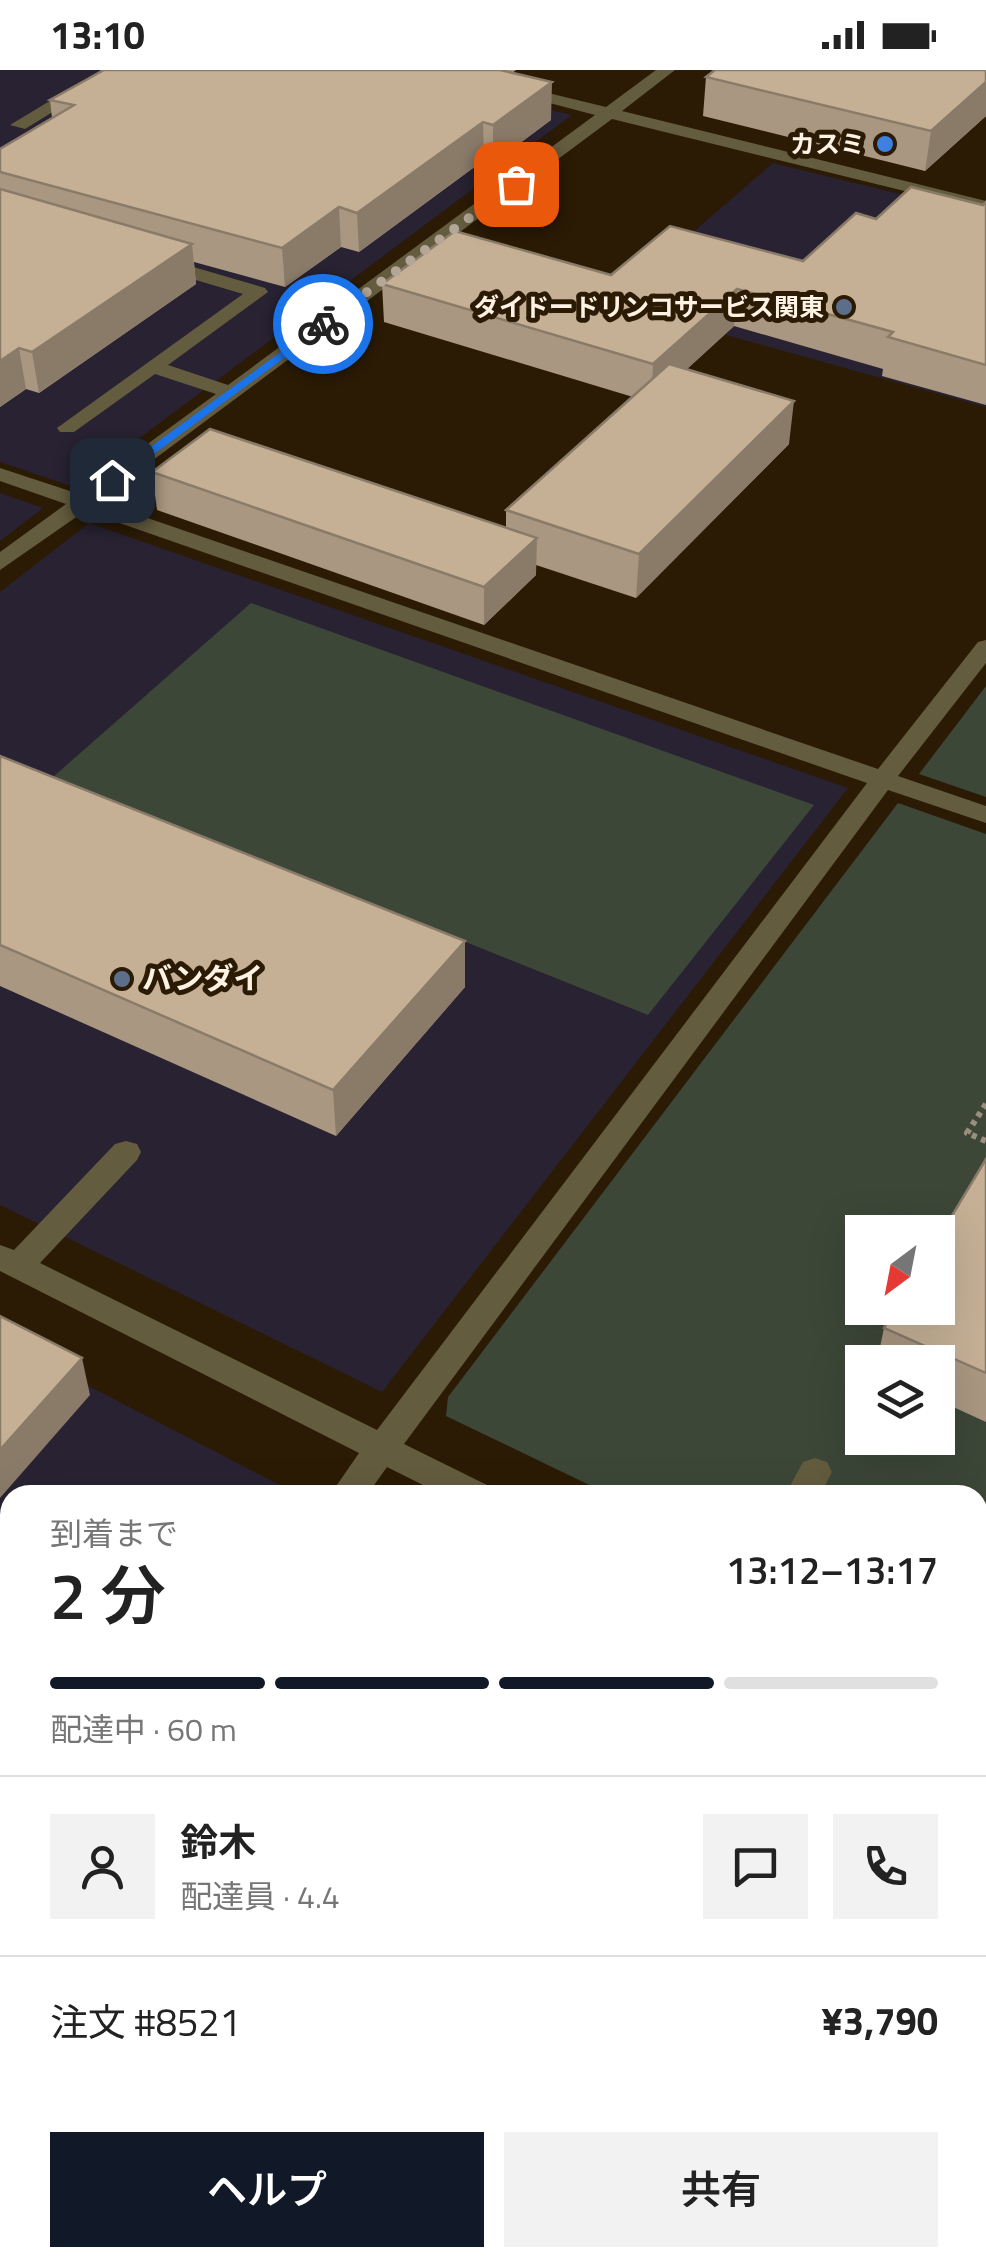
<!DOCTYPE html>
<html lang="ja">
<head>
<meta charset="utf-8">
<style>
	:root { --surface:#fff; --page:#f2f2f2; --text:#222; --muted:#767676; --line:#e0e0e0; --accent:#111827 }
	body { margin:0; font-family:"Titillium Web","Noto Sans JP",sans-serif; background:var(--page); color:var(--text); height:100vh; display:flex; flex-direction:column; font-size:38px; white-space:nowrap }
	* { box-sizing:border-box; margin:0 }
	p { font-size:32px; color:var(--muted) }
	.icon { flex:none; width:55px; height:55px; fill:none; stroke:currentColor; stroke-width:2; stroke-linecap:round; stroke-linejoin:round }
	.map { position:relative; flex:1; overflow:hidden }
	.details { position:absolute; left:0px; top:1415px; width:988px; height:782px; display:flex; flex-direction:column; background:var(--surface); border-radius:30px 30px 0 0; box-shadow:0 10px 40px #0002 }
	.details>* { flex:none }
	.needle { width:65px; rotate:212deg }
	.controls { position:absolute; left:845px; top:1145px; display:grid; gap:20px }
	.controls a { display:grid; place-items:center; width:110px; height:110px; border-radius:0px; background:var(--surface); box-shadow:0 10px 40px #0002; font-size:50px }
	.pin { position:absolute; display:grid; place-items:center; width:85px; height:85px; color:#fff; margin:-42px; border-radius:20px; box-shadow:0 5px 15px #0006 }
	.courier { position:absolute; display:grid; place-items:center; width:100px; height:100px; margin:-50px; border:8px solid #1a73e8; border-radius:50%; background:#fff; color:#222; box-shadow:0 2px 12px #0007 }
	.headline em { font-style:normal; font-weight:600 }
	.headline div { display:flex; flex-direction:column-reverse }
	.headline { display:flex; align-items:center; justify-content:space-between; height:170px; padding:0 50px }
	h1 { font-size:65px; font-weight:600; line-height:75px }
	.bar { display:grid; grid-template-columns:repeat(4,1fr); gap:15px 10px; align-content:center; height:120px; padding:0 50px }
	.bar i { height:12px; border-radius:8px; background:var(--line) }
	.bar .active { background:var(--accent) }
	.bar p { grid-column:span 4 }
	.line { display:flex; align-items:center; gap:25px; padding:0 50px; border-top:2px solid var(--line) }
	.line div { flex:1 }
	.round { display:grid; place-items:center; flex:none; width:105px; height:105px; border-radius:0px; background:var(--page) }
	.primary-button { display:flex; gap:20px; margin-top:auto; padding:20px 50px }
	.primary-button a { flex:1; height:115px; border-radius:0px; background:var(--accent); color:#fff; font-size:40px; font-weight:600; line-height:115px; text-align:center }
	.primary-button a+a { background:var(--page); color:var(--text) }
	.status { display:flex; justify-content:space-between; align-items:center; height:70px; padding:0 50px; background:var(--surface); direction:ltr }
	.status svg { height:28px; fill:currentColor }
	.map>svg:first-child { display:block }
	.industrial { fill:#282232 }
	.green { fill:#3c4738; fill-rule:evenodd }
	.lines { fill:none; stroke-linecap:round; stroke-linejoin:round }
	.path { stroke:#9c8e7d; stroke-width:6; stroke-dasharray:5 5; stroke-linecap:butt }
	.minor { fill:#645c3e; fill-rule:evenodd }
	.wall { fill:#a99781 }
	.shaded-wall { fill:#8a7b69 }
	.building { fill:#c5b096; stroke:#8a7b69; stroke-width:2.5 }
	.route { fill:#1a73e8 }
	.done { stroke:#b4a797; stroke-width:10; stroke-dasharray:0 18 }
	.shop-dot { fill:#3f7fe0; stroke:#2b1b05; stroke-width:4 }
	.service-dot { fill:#5c6f8a; stroke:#2b1b05; stroke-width:4 }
	.labels { text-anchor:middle; stroke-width:10; stroke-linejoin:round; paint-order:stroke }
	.far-poi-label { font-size:25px; font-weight:bold; fill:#fef2e5; stroke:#2b1b05; text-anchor:end }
	.poi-label { font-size:30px; font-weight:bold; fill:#fef2e5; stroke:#2b1b05; text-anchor:start }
</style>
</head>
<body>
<div class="status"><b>13:10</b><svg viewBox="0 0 49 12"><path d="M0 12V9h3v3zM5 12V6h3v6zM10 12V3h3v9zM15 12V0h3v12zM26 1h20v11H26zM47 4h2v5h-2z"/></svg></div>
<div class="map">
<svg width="986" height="2197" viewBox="0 0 986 2197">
	<rect width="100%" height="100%" fill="#2b1b05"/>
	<path class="industrial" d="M0,0H388L572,45L74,417L0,392Z
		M773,93L986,145V337L611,233Z
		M0,423L43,438L0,471Z
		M89,453L848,718L382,1322L0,1135V522Z
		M0,1270L295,1423L10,1425V1790L0,1803Z
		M978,1728L986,1733V2197H0V1985L10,1972V2188H978Z"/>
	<path class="green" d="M251,533L814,735L648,945L53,707Z
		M986,616V727L919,704Z
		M898,733L986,764V1607L978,1603V1425H610L446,1346L448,1327ZM862,1162H938V1238H862ZM862,1292H938V1368H862Z"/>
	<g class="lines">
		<path class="path" d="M986,1034L967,1063L986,1071"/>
		<path class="minor" d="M101,0H121L25,59L10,55Z
			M425,0H453L606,37L656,0H675L622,41L986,131V141L612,49L98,431L878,699L978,572L986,570V593L898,706L986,736V753L888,720L404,1374L487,1415L492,1425H443L387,1397L367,1425H330L359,1383L0,1201V1175L14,1180L115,1074L126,1071L137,1074L141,1082L137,1090L40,1193L377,1360L867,713L85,441L0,500V482L66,434L0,411V398L79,424L216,324L155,304L74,362H60L57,358L243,224L152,197V189H166L265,218L268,222L168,295L228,315L595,45Z
			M815,1388L827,1392L832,1402L820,1425H785L803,1392Z
			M986,1470V1513L978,1516V1473Z
			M978,1657L986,1660V1695L978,1692Z
			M10,1855V1902L0,1907V1859Z"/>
	</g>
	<path class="wall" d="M104,0H516L512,3L551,50L493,93L484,90L359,182L341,177L285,217L194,192L196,214L39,323L26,319L0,337V79L52,48L50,30Z
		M986,0V46L925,101L703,46L706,7Z
		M986,132V335L882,306L883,299L734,256L687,299L789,374L636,528L536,495V505L484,555L157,440L152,402L506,458V440L633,327L384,252L382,214L611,205L803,191L876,149L983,135Z
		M0,686L465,917L336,1066L0,916Z
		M986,1089V1352L938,1330V1292H877L884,1258Z
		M759,2188H879L875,2197H775Z"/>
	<path class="shaded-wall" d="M552,12L551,50L493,93V55Z
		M986,12V46L925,101L931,61Z
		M483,52L484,90L359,182L357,143Z
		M339,137L341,177L285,217L282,178Z
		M192,174L196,214L39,323L32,282Z
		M737,219L734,256L651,332L653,294Z
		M19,278L26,319L0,337V291Z
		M794,331L789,374L636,528L639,484Z
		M537,468L536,505L484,555V517Z
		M465,871V917L336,1066L333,1020Z
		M82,1288L90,1325L0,1428V1380Z"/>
	<path class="building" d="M104,0H500L552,12L493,55L483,52L357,143L339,137L282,178L0,102V79L74,35L50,30Z
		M715,0H986V12L931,61L706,7Z
		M911,117L983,135L986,132V295L888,267L893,262L737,219L653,294L382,214L455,161L611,205L670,156L803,191L856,143L876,149Z
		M0,119L192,174L32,282L19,278L0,291Z
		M669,294L794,331L639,484L506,440Z
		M210,359L537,468L484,517L152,402Z
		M0,686L465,871L333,1020L0,875Z
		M986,1089V1303L884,1258L896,1238H938V1169Z
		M0,1246L82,1288L0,1380Z
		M10,2146V2188H377L392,2197H0V2160Z
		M809,2188H879L875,2197H826Z"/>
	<path class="route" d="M323,251L326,257L116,412H108V408Z"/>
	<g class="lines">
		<path class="done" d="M323,254L516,114"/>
	</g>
	<circle class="shop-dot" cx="885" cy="74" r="10"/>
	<g class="service-dot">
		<circle cx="844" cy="237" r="10"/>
		<circle cx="122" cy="909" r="10"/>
	</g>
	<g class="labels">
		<g class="far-poi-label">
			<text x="865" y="83">カスミ</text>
			<text x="824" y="246">ダイドードリンコサービス関東</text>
		</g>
		<g class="poi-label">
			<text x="142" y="919">バンダイ</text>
		</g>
	</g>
</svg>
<div class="controls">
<a><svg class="needle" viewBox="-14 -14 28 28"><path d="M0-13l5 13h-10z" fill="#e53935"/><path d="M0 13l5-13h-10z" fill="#767676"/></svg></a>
<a><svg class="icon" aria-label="layers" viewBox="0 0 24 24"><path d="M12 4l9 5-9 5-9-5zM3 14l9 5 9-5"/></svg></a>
</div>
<div class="pin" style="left:516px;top:114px;background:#ea580c"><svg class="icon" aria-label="bag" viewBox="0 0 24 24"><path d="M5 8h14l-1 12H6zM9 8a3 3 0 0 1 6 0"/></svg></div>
<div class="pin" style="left:112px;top:410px;background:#1f2937"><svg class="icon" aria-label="home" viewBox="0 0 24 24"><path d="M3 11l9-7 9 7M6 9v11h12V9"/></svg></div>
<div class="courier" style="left:323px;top:254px"><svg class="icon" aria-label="bike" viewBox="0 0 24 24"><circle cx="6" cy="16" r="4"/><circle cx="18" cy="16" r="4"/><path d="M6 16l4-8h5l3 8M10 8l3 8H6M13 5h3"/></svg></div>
<section class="details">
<div class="headline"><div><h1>2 分</h1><p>到着まで</p></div><em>13:12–13:17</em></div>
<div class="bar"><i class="active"></i><i class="active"></i><i class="active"></i><i></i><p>配達中 · 60 m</p></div>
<div class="line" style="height:180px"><a class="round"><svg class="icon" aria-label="person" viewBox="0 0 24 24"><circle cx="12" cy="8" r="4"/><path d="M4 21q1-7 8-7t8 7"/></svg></a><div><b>鈴木</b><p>配達員 · 4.4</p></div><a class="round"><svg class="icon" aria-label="chat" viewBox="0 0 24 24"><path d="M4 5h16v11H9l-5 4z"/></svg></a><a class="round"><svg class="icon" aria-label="phone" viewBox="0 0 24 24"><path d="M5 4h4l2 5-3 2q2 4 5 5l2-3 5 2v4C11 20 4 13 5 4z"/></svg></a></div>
<div class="line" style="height:130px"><div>注文 #8521</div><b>¥3,790</b></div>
<div class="primary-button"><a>ヘルプ</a><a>共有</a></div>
</section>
</div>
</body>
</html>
